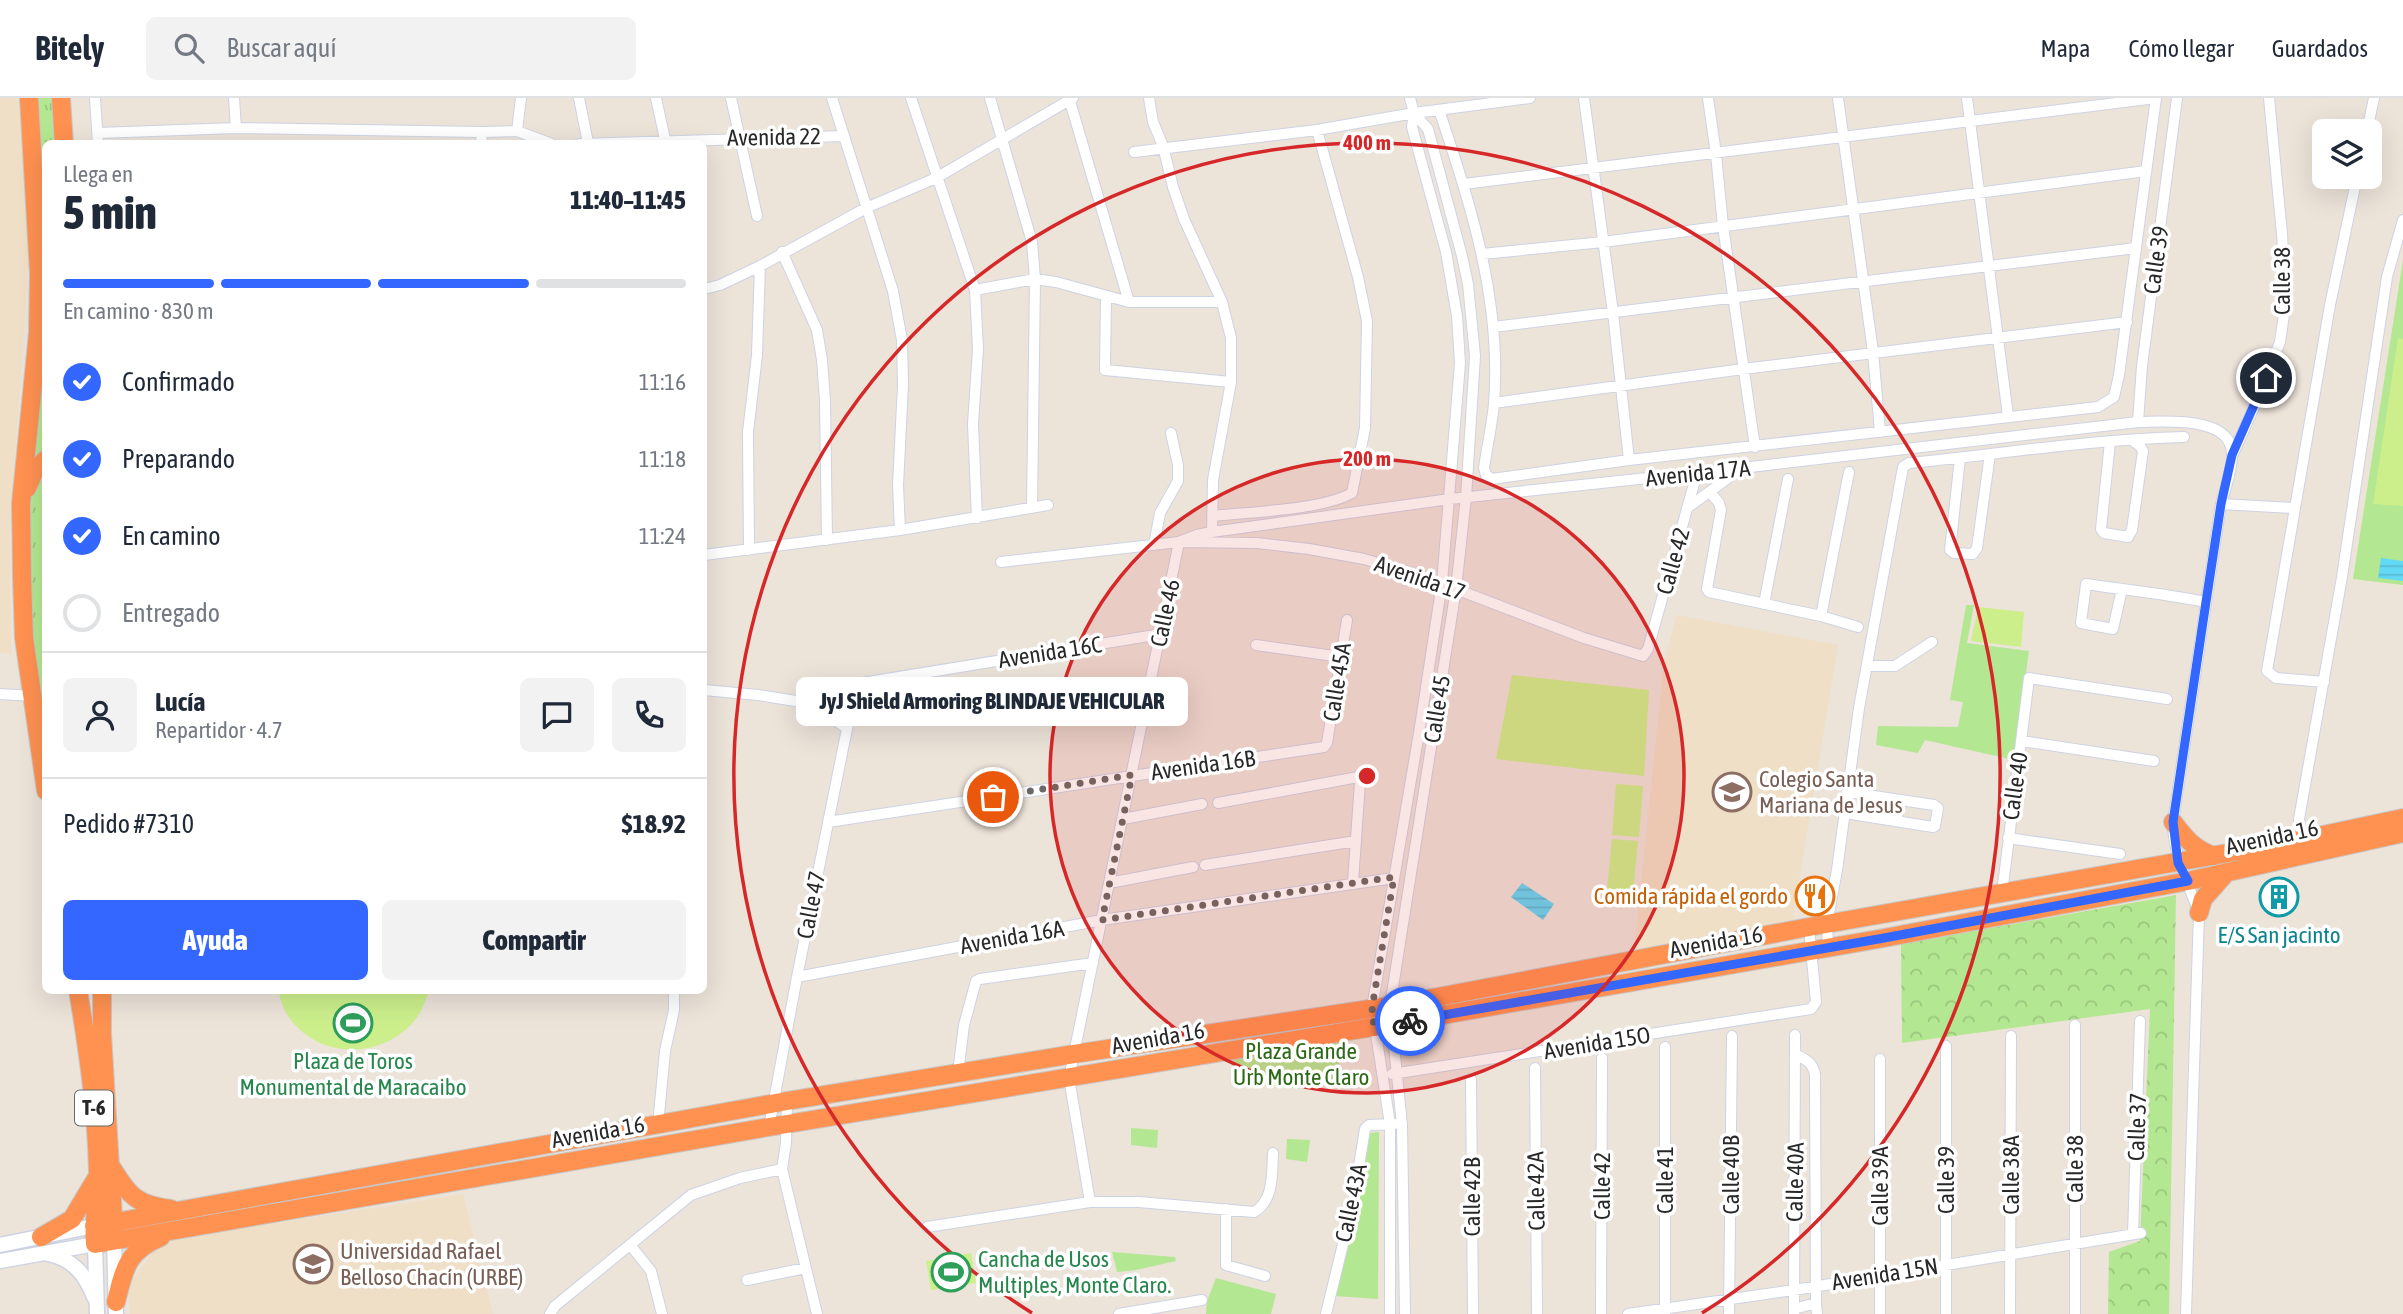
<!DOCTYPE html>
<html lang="es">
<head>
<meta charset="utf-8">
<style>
	:root { --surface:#fff; --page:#f2f2f3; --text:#1f2937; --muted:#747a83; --line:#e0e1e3; --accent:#3367ff }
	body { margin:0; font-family:"Asap Condensed",sans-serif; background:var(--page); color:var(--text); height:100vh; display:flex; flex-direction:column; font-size:26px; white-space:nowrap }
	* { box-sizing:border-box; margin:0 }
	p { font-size:23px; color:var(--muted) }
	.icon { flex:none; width:38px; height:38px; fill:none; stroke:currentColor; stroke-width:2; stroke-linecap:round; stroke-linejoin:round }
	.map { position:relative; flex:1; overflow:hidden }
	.side { position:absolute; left:42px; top:42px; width:665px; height:854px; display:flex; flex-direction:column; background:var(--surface); border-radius:10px; box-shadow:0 7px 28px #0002 }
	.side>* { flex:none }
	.tools { position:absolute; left:2312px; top:21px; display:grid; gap:14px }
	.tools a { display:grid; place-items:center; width:70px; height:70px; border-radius:10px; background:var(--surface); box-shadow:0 7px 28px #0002; font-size:35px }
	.pin { position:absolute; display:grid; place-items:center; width:60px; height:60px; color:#fff; margin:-30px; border:4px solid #fff; border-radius:50%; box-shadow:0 2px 7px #0007 }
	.courier { position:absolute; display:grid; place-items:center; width:70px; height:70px; margin:-35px; border:5px solid #3367ff; border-radius:50%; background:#fff; color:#222; box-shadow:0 2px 9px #0007 }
	.bubble { position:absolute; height:49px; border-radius:10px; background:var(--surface); box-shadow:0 7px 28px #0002; font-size:23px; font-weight:800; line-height:49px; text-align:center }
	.head em { font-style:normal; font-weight:800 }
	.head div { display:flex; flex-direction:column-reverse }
	.head { display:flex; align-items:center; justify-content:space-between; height:119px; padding:0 21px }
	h1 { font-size:46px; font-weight:800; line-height:52px }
	.bar { display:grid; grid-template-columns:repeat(4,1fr); gap:10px 7px; align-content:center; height:84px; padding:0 21px }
	.bar i { height:9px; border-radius:5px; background:var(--line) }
	.bar .on { background:var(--accent) }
	.bar p { grid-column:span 4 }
	.line { display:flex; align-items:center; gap:18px; padding:0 21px; border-top:2px solid var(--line) }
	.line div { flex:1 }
	.round { display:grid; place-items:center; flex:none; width:74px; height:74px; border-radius:10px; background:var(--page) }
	ol { padding:0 21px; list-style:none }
	li { display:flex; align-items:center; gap:21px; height:77px }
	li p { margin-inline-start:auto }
	li .icon { padding:7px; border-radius:50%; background:var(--accent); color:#fff; stroke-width:4 }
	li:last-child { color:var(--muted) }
	li i { width:38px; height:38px; border:4px solid var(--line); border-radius:50% }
	.primary-button { display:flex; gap:14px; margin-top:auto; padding:14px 21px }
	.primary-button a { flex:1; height:80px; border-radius:10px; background:var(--accent); color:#fff; font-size:28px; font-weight:800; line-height:80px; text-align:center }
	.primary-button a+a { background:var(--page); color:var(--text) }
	header { display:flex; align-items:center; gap:42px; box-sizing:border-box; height:98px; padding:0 35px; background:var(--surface); border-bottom:2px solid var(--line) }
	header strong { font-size:33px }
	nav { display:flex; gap:38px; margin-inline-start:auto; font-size:24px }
	.search { width:490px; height:63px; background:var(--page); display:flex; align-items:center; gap:18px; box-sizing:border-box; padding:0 24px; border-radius:10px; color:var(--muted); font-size:26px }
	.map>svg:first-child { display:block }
	.education { fill:#efdfc7 }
	.grass { fill:url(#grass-tufts) }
	.forest { fill:url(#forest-crowns) }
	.park { fill:#b4e791 }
	.pitch { fill:#ccef8c }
	.water { fill:url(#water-rules) }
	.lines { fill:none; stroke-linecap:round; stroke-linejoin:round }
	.street-casing { stroke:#ced3e3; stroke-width:12 }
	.secondary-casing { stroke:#ced3e3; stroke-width:17 }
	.highway-casing { stroke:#c7c7c7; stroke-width:20 }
	.street { stroke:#fff; stroke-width:10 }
	.secondary { stroke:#fff; stroke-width:14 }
	.highway { stroke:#ff9151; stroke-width:18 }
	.done { stroke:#6d6966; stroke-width:7; stroke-dasharray:0 12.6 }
	.route { stroke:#3367ff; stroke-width:9 }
	.ring { fill:none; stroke:#d62828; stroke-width:3.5 }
	.labels { text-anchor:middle; stroke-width:7; stroke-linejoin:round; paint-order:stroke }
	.shield { fill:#fff; stroke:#686868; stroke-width:2 }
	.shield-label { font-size:21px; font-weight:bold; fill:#282828 }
	.street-label { font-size:23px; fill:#282828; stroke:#fff }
	.education-label { font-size:23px; fill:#785e54; stroke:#fff; text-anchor:start }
	.food-label { font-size:23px; fill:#c56008; stroke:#fff; text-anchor:end }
	.culture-label { font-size:23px; fill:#0d838f; stroke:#fff }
	.park-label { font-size:23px; fill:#2c6915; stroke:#fff }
	.leisure-label { font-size:23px; fill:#27864d; stroke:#fff }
	.centre { fill:#d62828; stroke:#fff; stroke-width:3.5 }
	.ring-label { font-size:21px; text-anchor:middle; font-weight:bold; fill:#d62828; stroke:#fff; stroke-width:7; stroke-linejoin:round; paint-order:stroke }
</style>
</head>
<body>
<header>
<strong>Bitely</strong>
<div class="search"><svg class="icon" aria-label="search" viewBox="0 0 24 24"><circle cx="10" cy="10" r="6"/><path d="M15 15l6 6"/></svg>Buscar aquí</div>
<nav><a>Mapa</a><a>Cómo llegar</a><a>Guardados</a></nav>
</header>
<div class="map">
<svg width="2403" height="1216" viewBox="0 0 2403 1216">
	<defs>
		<pattern id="grass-tufts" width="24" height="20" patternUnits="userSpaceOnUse" patternTransform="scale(1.75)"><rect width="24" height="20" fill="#b4e791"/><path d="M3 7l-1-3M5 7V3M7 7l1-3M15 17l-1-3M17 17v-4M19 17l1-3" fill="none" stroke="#9bc67d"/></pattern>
		<pattern id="forest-crowns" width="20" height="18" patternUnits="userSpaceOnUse" patternTransform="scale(1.75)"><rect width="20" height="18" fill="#b4e791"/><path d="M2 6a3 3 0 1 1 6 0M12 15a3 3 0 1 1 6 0" fill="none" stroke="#9bc67d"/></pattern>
		<pattern id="water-rules" width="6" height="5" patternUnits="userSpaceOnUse" patternTransform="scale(1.75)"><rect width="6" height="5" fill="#64d9f6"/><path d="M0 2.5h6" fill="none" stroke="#57bad3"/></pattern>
	</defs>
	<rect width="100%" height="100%" fill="#ece3d9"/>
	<path class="education" d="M0,0H20L28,167L10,436L11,556L0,554Z
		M1677,517L1838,547L1792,825L1634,852L1664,563Z
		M463,1096L493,1216H130L128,1188L161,1143Z"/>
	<path class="grass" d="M36,0H58L60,45L46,46L45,355L30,366Z
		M45,368V619L31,524L30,451L31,399L35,384Z"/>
	<path class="forest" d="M2176,797L2169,1216H2108L2109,1154L2140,1143L2150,911L1902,945L1901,846Z"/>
	<path class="park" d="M2403,162V487L2353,481Z
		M1966,507H1974L1967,545L2029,553L2014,662L1925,642L1918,655L1876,647L1878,628L1958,629L1963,604L1950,602Z
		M1340,936L1339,982L1319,983L1317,992L1233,985L1234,954Z
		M1131,1030L1158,1032L1157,1050L1131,1047Z
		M1379,1034L1378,1201L1335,1198L1369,1035Z
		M1287,1041L1310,1042L1307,1064L1286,1061Z
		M1112,1154L1175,1159L1176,1163L1136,1172L1117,1174Z
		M1216,1180L1276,1196L1271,1216H1206L1207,1203Z"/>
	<path class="pitch" d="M2398,240L2403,241V408L2373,406Z
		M1978,509L2024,514L2021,549L1971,543Z
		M1512,577L1649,592L1644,678L1496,661Z
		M1616,686L1643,688L1639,739L1612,737Z
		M1612,741L1638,743L1633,796L1607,792Z
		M278,893V892L429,893C426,901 423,910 418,918C386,963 314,964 285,913C282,907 280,899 278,893Z
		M971,1155L976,1185L931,1192L926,1163Z"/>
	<path class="water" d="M2381,460L2403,463V483L2378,480Z
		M1522,785L1554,806L1543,822L1511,799Z"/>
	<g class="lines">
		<defs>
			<path id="street" d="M95,0L98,46
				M234,0L236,30
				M579,0L588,45
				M656,0L666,46
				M731,0L757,118
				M832,0L893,193L902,242L903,287L898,387L900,432
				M911,0L975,192L978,251L973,326L977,420
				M990,0L1032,144L1035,181L1032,410
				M1069,0L1129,204
				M1149,0L1153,24L1163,48L1173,89L1184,121L1222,204L1231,240V284L1213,382L1212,434
				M1584,0L1613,215L1629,362
				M1708,0L1716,56L1723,128L1755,349
				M1838,0L1873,254L1880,334
				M1967,0L2008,318
				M1439,12C1471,106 1502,205 1494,306C1492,327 1487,349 1484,370L1486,377L1492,381L1629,362L2098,309L2114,299L2119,277L2156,0
				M517,33L521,0
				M2367,33L2374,0
				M98,35L236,30L482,34L517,33L552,46
				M481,46L482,34
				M579,46L844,38
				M1134,54L1317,32L1414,15L1530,0
				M1464,86L2156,0
				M782,154L817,232L822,262L825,303L827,442
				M1482,156L1603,144L2146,73
				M704,191L720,187L760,168L866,110L936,80L1073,0
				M975,192L1035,181L1056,184L1129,204H1222
				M1106,198L1105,272L1231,284
				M1493,229L2136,150
				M1494,305L1743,271L2127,224
				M2138,324L2142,268L2177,0
				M2110,344L2101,431L2104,435L2128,439L2132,432L2143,353L2140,348L2132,342
				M2233,356L2259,298L2280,244L2286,203L2282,136L2269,0
				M1960,360L1950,452L1954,455L1973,456L1977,450L1990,356
				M1710,394L1719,405L1721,412L1707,491L1709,494L1821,518L1858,529
				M2221,406L2294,410
				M1687,410L1742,370
				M1213,418C1249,414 1322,412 1352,395L1365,330L1367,223L1358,179L1317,32
				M1179,444L1197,437L1212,434L1450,401L1742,370L2138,324C2164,324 2233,317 2232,357C2232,373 2225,391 2221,406L2173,724C2173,757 2188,784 2199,815L2186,1216
				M1179,444L1069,980L1090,1104H1139L1254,1114C1274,1103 1272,1075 1273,1055
				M1154,447L1160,415L1178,383V367L1171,335
				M749,452L748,334L757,257L760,168
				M704,457L900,432L1048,407
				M1001,464L1179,444L1257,445L1309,451L1364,461L1419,477L1584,540L1643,558L1648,551L1697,375
				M2122,491L2113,531L2081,525L2086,486C2126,492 2166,496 2206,504
				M1764,506L1788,381
				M1821,518L1849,374
				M1256,547L1341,559
				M1868,568H1895L1932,544
				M2324,584L2276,580L2267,573L2330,207L2357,79
				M704,592L758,597L808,605L847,630
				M0,596L33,598
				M808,605L856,586L1161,536
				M2022,643L2154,663
				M1218,705L1358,679L1360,684L1353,784
				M1845,715L1933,729L1935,728L1938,710L1934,707L1847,694
				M1123,721L1202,706
				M1896,723L1901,702
				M828,724L1324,649L1327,645L1347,522
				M2008,740L2120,756
				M2305,741L2300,730L2299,721L2342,479L2387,179L2403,122
				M1205,767L1356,743
				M1109,785L1193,769
				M2002,795L2029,580L2167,601
				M1828,850L1827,826L1837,772L1859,610L1903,369L1909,365C2000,356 2093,341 2184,339
				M797,879L1102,822L1394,780
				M1946,948V1216
				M1797,957C1807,962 1813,965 1815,977L1816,1205
				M1535,970L1537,1216
				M958,975L964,927L976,883L980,881L1093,865
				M1392,976L1811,911L1816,904L1809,829
				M1471,981L1473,1216
				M658,1027L665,953L674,912V892
				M769,1029L797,879L856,586
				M782,1071L817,1216
				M1226,1111V1167L1265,1178
				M927,1129L1090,1104
				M2133,1136L2140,923
				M631,1148L651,1173L662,1216
				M747,1182L806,1170
				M1794,1211L1816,1205L1817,1216
				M550,1216L555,1208L691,1097L740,1080L782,1071L786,1045L787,1003
				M1119,1216L1202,1202
				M1326,1216L1353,1105L1365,1031L1369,1027L1394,1026
				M1390,1216V1026L1372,910L1419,635L1442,485L1460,265L1457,218L1446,154L1412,29L1414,15L1410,0
				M1405,1216L1402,1027L1390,908L1456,491L1466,399L1475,258L1468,186L1462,158L1428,31L1414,15
				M1601,1216L1602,960
				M1628,1216L1794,1192L2141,1135
				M1665,1216V949
				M1729,1216L1732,938
				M1794,1216L1795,937
				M1880,1216V961
				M2010,1216L2011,938
				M2075,1216V927"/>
			<path id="secondary" d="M114,1142L116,1216
				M0,1147L94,1128
				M48,1156C73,1161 85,1176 94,1199
				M0,1163L95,1146L97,1216"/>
			<path id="highway" d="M29,0L39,176L38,235L21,405L22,480L24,540L46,693
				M61,0L64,46
				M27,390L35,372L46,361
				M2173,724C2185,740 2194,751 2214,758
				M2199,815L2203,801L2227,774
				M78,892C88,953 97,1014 98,1075C98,1099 93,1122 95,1146L769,1029L1391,926L1884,840L2188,783L2403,735
				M102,892V936L114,1135
				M112,1070C129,1098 137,1107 171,1111
				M94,1128L787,1003L1074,956L1390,908L1809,829L2290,744L2403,720
				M41,1139L72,1121L96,1081
				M116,1204C124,1171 127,1153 161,1139"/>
		</defs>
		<use href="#street" class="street-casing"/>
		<use href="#secondary" class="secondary-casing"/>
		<use href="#highway" class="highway-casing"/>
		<use href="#street" class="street"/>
		<use href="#secondary" class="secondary"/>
		<use href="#highway" class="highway"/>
	</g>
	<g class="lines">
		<path class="done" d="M993,699L1132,677L1102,822L1394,779L1372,910L1374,929L1410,923"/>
		<path class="route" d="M1410,923L1884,840L2188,783L2178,765L2173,724L2206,504L2221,406L2232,357L2266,280"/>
	</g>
	<circle cx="1367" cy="678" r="317" fill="#d62828" fill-opacity=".12"/>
	<g class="ring">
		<circle cx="1367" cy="678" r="317"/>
		<path d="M1032 1215A633 633 0 1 1 1702 1215"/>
	</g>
	<defs>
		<symbol id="school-ring" viewBox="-11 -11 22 22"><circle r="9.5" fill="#fff" stroke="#8d6e63" stroke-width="1.5"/><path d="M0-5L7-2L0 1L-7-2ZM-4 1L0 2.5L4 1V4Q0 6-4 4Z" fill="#8d6e63"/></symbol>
		<symbol id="restaurant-ring" viewBox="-11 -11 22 22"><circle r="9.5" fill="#fff" stroke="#e8710a" stroke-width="1.5"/><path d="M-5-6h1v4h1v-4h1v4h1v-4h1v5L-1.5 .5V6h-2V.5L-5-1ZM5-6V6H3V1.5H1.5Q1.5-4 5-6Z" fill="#e8710a"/></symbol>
		<symbol id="building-ring" viewBox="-11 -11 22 22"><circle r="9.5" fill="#fff" stroke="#0f9aa8" stroke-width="1.5"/><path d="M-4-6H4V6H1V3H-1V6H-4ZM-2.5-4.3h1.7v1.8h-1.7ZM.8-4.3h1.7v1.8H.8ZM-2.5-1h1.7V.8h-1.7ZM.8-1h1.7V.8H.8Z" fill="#0f9aa8"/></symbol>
		<symbol id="stadium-ring" viewBox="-11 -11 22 22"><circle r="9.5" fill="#fff" stroke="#2e9e5b" stroke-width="1.5"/><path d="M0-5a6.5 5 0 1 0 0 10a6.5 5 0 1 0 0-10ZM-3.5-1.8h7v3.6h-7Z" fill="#2e9e5b"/></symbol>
		<symbol id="university-ring" viewBox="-11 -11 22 22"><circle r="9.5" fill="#fff" stroke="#8d6e63" stroke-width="1.5"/><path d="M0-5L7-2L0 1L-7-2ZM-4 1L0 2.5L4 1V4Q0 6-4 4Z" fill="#8d6e63"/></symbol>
	</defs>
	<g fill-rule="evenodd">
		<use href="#school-ring" x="1710" y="672" width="44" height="44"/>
		<use href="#restaurant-ring" x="1793" y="776" width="44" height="44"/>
		<use href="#building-ring" x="2257" y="777" width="44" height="44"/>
		<use href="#stadium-ring" x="331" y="903" width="44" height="44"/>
		<use href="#university-ring" x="291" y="1144" width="44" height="44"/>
		<use href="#stadium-ring" x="929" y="1152" width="44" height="44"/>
	</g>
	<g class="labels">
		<rect class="shield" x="75" y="992.5" width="38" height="35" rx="5"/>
		<g class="shield-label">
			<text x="94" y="1017">T-6</text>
		</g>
		<g class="street-label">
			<text transform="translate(774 39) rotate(-1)" y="8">Avenida 22</text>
			<text transform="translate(2156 162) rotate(-82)" y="8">Calle 39</text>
			<text transform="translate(2282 183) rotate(-90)" y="8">Calle 38</text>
			<text transform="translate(1698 375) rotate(-6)" y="8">Avenida 17A</text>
			<text transform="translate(1673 463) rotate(-74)" y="8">Calle 42</text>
			<text transform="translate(1420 480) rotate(19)" y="8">Avenida 17</text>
			<text transform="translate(1165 515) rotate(-78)" y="8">Calle 46</text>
			<text transform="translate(1050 554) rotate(-9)" y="8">Avenida 16C</text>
			<text transform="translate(1337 584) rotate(-81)" y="8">Calle 45A</text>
			<text transform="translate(1437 611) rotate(-81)" y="8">Calle 45</text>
			<text transform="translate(1203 667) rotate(-8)" y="8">Avenida 16B</text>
			<text transform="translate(2015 688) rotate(-82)" y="8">Calle 40</text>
			<text transform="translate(2272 739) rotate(-12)" y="8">Avenida 16</text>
			<text transform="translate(811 807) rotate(-79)" y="8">Calle 47</text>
			<text transform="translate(1012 839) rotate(-10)" y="8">Avenida 16A</text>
			<text transform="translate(1716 844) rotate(-10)" y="8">Avenida 16</text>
			<text transform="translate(1158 940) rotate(-10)" y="8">Avenida 16</text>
			<text transform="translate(1597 945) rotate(-9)" y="8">Avenida 15O</text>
			<text transform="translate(2137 1029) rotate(-88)" y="8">Calle 37</text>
			<text transform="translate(598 1034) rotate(-10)" y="8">Avenida 16</text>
			<text transform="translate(2075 1071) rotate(-90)" y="8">Calle 38</text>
			<text transform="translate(1731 1077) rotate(-90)" y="8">Calle 40B</text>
			<text transform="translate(2011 1077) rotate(-90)" y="8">Calle 38A</text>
			<text transform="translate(1665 1082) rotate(-90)" y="8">Calle 41</text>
			<text transform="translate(1946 1082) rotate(-90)" y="8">Calle 39</text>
			<text transform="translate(1795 1084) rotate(-89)" y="8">Calle 40A</text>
			<text transform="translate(1602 1088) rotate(-90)" y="8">Calle 42</text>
			<text transform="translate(1880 1088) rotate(-90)" y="8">Calle 39A</text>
			<text transform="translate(1536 1093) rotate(-91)" y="8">Calle 42A</text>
			<text transform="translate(1472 1099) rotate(-90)" y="8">Calle 42B</text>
			<text transform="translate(1351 1105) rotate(-78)" y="8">Calle 43A</text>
			<text transform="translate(1885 1176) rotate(-9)" y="8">Avenida 15N</text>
		</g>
		<g class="education-label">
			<text x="1759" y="689">Colegio Santa<tspan x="1759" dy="26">Mariana de Jesus</tspan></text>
			<text x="340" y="1161">Universidad Rafael<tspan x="340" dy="26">Belloso Chacín (URBE)</tspan></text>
		</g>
		<g class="food-label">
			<text x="1788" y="806">Comida rápida el gordo</text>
		</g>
		<g class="culture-label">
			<text x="2279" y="845">E/S San jacinto</text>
		</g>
		<g class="park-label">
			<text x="1301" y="961">Plaza Grande<tspan x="1301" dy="26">Urb Monte Claro</tspan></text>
		</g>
		<g class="leisure-label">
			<text x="353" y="971">Plaza de Toros<tspan x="353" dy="26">Monumental de Maracaibo</tspan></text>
			<text x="978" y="1169" text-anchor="start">Cancha de Usos<tspan x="978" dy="26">Multiples, Monte Claro.</tspan></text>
		</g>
	</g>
	<circle cx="1367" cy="678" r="10" class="centre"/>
	<g class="ring-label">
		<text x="1367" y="52">400 m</text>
		<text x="1367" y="368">200 m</text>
	</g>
</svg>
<div class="tools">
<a><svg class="icon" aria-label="layers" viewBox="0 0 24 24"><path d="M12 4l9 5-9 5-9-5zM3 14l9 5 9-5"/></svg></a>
</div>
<div class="pin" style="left:993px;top:699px;background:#ea580c"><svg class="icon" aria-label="bag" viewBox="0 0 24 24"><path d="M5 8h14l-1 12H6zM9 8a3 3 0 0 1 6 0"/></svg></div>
<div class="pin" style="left:2266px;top:280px;background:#1f2937"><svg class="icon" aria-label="home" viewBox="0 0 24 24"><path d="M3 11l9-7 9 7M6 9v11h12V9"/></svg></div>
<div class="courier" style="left:1410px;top:923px"><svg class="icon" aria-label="bike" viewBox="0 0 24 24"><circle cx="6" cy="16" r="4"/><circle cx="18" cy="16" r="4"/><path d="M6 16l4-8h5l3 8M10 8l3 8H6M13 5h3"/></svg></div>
<div class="bubble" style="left:796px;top:579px;width:392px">JyJ Shield Armoring BLINDAJE VEHICULAR</div>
<section class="side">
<div class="head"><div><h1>5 min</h1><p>Llega en</p></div><em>11:40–11:45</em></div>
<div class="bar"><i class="on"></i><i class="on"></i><i class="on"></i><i></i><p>En camino · 830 m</p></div>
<ol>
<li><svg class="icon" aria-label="check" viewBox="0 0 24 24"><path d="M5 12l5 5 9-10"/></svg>Confirmado<p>11:16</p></li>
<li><svg class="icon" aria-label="check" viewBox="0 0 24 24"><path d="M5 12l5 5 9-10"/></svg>Preparando<p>11:18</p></li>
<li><svg class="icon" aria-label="check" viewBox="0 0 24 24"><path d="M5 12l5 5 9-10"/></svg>En camino<p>11:24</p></li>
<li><i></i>Entregado</li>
</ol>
<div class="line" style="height:126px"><a class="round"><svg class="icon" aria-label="person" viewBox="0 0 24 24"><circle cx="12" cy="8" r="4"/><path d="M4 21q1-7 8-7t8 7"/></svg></a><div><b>Lucía</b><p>Repartidor · 4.7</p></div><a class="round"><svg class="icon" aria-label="chat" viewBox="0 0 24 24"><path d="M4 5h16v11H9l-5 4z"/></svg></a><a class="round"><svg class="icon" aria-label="phone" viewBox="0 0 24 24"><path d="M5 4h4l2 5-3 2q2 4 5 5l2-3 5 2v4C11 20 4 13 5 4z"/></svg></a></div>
<div class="line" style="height:91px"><div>Pedido #7310</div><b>$18.92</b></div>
<div class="primary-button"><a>Ayuda</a><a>Compartir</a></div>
</section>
</div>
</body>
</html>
